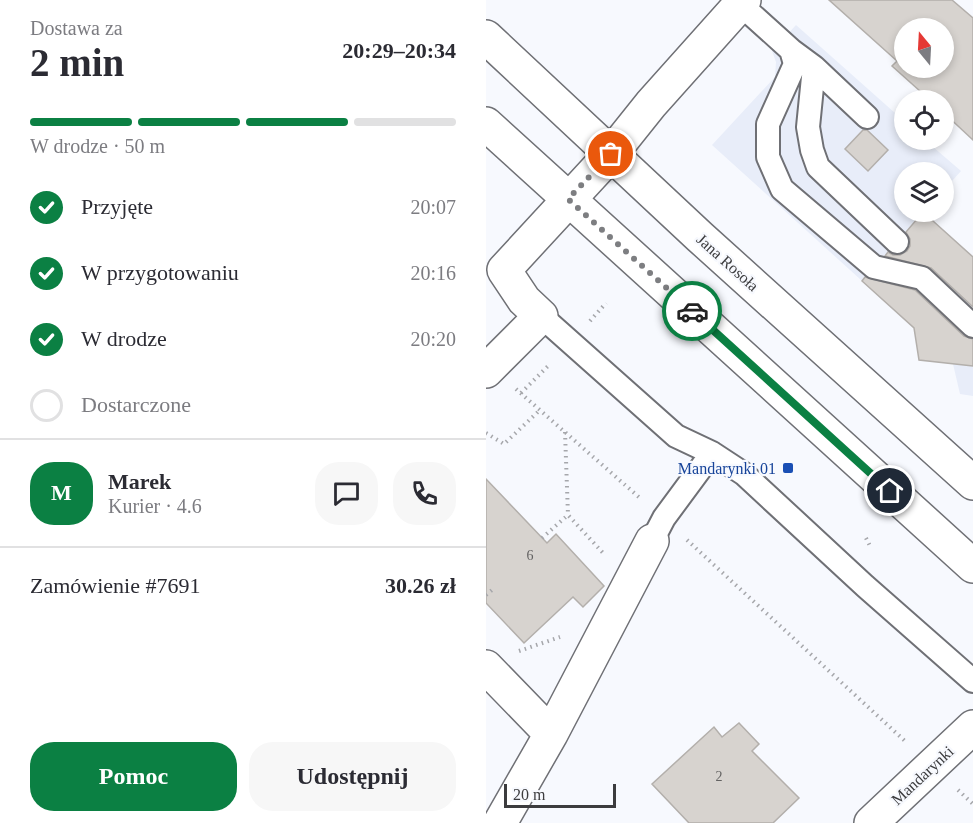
<!DOCTYPE html>
<html lang="pl">
<head>
<meta charset="utf-8">
<style>
	:root { --surface:#fff; --page:#f7f7f7; --text:#2b2b33; --muted:#7c7c81; --line:#e1e1e2; --accent:#0b8043 }
	body { margin:0; font-family:"Times New Roman",serif; background:var(--page); color:var(--text); height:100vh; display:flex; flex-direction:column; font-size:22px; white-space:nowrap }
	* { box-sizing:border-box; margin:0 }
	p { font-size:20px; color:var(--muted) }
	.icon { flex:none; width:33px; height:33px; fill:none; stroke:currentColor; stroke-width:2; stroke-linecap:round; stroke-linejoin:round }
	.map { position:relative; flex:1; overflow:hidden }
	.panel { display:flex; flex-direction:column; background:var(--surface); width:486px }
	.panel>* { flex:none }
	.needle { width:39px; rotate:342deg }
	.buttons { position:absolute; left:408px; top:18px; display:grid; gap:12px }
	.buttons a { display:grid; place-items:center; width:60px; height:60px; border-radius:50%; background:var(--surface); box-shadow:0 3px 9px #0003; font-size:30px }
	.scale { position:absolute; left:18px; bottom:15px; width:112px; box-sizing:border-box; padding-left:6px; border:3px solid #3c3c3e; border-top:0; font-size:16px; line-height:21px; white-space:nowrap; color:#3c3c3e; -webkit-text-stroke:4px #f7f9fe; paint-order:stroke }
	.pin { position:absolute; display:grid; place-items:center; width:51px; height:51px; color:#fff; margin:-26px; border:3px solid #fff; border-radius:50%; box-shadow:0 2px 6px #0007 }
	.courier { position:absolute; display:grid; place-items:center; width:60px; height:60px; margin:-30px; border:4px solid #0b8043; border-radius:50%; background:#fff; color:#222; box-shadow:0 2px 8px #0007 }
	.head em { font-style:normal; font-weight:700 }
	.head div { display:flex; flex-direction:column-reverse }
	.head { display:flex; align-items:center; justify-content:space-between; height:102px; padding:0 30px }
	h1 { font-size:39px; font-weight:700; line-height:45px }
	.bar { display:grid; grid-template-columns:repeat(4,1fr); gap:9px 6px; align-content:center; height:72px; padding:0 30px }
	.bar i { height:8px; border-radius:4px; background:var(--line) }
	.bar .current { background:var(--accent) }
	.bar p { grid-column:span 4 }
	.line { display:flex; align-items:center; gap:15px; padding:0 30px; border-top:2px solid var(--line) }
	.line div { flex:1 }
	.round { display:grid; place-items:center; flex:none; width:63px; height:63px; border-radius:24px; background:var(--page) }
	ol { padding:0 30px; list-style:none }
	li { display:flex; align-items:center; gap:18px; height:66px }
	li p { margin-inline-start:auto }
	li .icon { padding:6px; border-radius:50%; background:var(--accent); color:#fff; stroke-width:4 }
	li:last-child { color:var(--muted) }
	li i { width:33px; height:33px; border:3px solid var(--line); border-radius:50% }
	.primary-button { display:flex; gap:12px; margin-top:auto; padding:12px 30px }
	.primary-button a { flex:1; height:69px; border-radius:24px; background:var(--accent); color:#fff; font-size:24px; font-weight:700; line-height:69px; text-align:center }
	.primary-button a+a { background:var(--page); color:var(--text) }
	main { display:flex; flex:1; min-height:0 }
	.map>svg:first-child { display:block }
	.built { fill:#e8edf9 }
	.building { fill:#d7d3cf; stroke:#b3afab; stroke-width:1.5; fill-rule:evenodd }
	.lines { fill:none; stroke-linecap:round; stroke-linejoin:round }
	.lane-casing { stroke:#6f7075; stroke-width:26 }
	.street-casing { stroke:#6f7075; stroke-width:36 }
	.secondary-casing { stroke:#6f7075; stroke-width:36 }
	.path { stroke:#a6a7ab; stroke-width:4; stroke-dasharray:1.5 4.5; stroke-linecap:butt }
	.lane { stroke:#fff; stroke-width:22 }
	.street { stroke:#fff; stroke-width:33 }
	.secondary { stroke:#fff; stroke-width:33 }
	.done { stroke:#7d7e81; stroke-width:6; stroke-dasharray:0 10.8 }
	.route { stroke:#0b8043; stroke-width:8 }
	.transit-dot { fill:#1a4fb4; stroke:#f7f9fe; stroke-width:2 }
	.labels { text-anchor:middle; stroke-width:4.5; stroke-linejoin:round; paint-order:stroke }
	.number-label { font-size:14px; fill:#636262 }
	.street-label { font-size:16px; fill:#3c3c3e; stroke:#f7f9fe }
	.transit-label { font-size:16px; fill:#164399; stroke:#f7f9fe; text-anchor:end }
</style>
</head>
<body>
<main>
<section class="panel">
<div class="head"><div><h1>2 min</h1><p>Dostawa za</p></div><em>20:29–20:34</em></div>
<div class="bar"><i class="current"></i><i class="current"></i><i class="current"></i><i></i><p>W drodze · 50 m</p></div>
<ol>
<li><svg class="icon" aria-label="check" viewBox="0 0 24 24"><path d="M5 12l5 5 9-10"/></svg>Przyjęte<p>20:07</p></li>
<li><svg class="icon" aria-label="check" viewBox="0 0 24 24"><path d="M5 12l5 5 9-10"/></svg>W przygotowaniu<p>20:16</p></li>
<li><svg class="icon" aria-label="check" viewBox="0 0 24 24"><path d="M5 12l5 5 9-10"/></svg>W drodze<p>20:20</p></li>
<li><i></i>Dostarczone</li>
</ol>
<div class="line" style="height:108px"><b class="round" style="background:var(--accent);color:#fff">M</b><div><b>Marek</b><p>Kurier · 4.6</p></div><a class="round"><svg class="icon" aria-label="chat" viewBox="0 0 24 24"><path d="M4 5h16v11H9l-5 4z"/></svg></a><a class="round"><svg class="icon" aria-label="phone" viewBox="0 0 24 24"><path d="M5 4h4l2 5-3 2q2 4 5 5l2-3 5 2v4C11 20 4 13 5 4z"/></svg></a></div>
<div class="line" style="height:78px"><div>Zamówienie #7691</div><b>30.26 zł</b></div>
<div class="primary-button"><a>Pomoc</a><a>Udostępnij</a></div>
</section>
<div class="map">
<svg width="487" height="823" viewBox="0 0 487 823">
	<rect width="100%" height="100%" fill="#f7f9fe"/>
	<path class="built" d="M310,25L418,121V140H439L475,171L458,190V172H418V212H438L487,257V396L474,394L467,364L433,360L428,328L226,145L289,77L290,62L286,51Z"/>
	<path class="building" d="M343,0H466L487,18V140L458,113V100H444L406,66L411,61ZM418,28H458V68H418Z
		M377,130H381L402,150L382,171L359,149Z
		M437,212L487,257V307L445,268L399,256L402,252L407,255H414L421,251L424,246V239L420,232Z
		M379,277L429,290L478,336L487,339V366L433,360L428,328L376,281Z
		M0,479L61,543L70,534L118,586L97,607L87,597L38,643L0,603Z
		M253,723L273,744L266,751L313,798L287,823H203L166,784L228,727L236,737Z"/>
	<g class="lines">
		<defs>
			<path id="lane" d="M254,4L305,50L309,64L282,124V157L296,189L388,267L436,278L487,326
				M305,50L328,67L322,127L326,150L332,167L411,242
				M328,67L381,117
				M55,316L190,436L226,453L258,474L379,586L487,681
				M166,541L178,518L226,453"/>
			<path id="street" d="M0,371L55,316L38,300L18,270L125,154L165,104L258,0
				M0,667L65,734
				M14,823L65,734L166,541
				M385,823L487,727"/>
			<path id="secondary" d="M0,37L214,237L487,483
				M0,124L487,566"/>
		</defs>
		<use href="#lane" class="lane-casing"/>
		<use href="#street" class="street-casing"/>
		<use href="#secondary" class="secondary-casing"/>
		<path class="path" d="M104,321L120,303
			M30,389L155,499
			M35,393L64,364
			M79,432L82,515
			M0,433L18,444L54,410
			M56,538L82,515L118,554
			M380,538L385,548
			M201,540L420,742
			M0,595L6,590
			M33,651L74,637
			M472,790L487,804"/>
		<use href="#lane" class="lane"/>
		<use href="#street" class="street"/>
		<use href="#secondary" class="secondary"/>
	</g>
	<g class="lines">
		<path class="done" d="M125,154L82,199L206,311"/>
		<path class="route" d="M206,311L404,491"/>
	</g>
	<rect class="transit-dot" x="296" y="462" width="12" height="12" rx="3"/>
	<g class="labels">
		<g class="number-label">
			<text x="44" y="560">6</text>
			<text x="233" y="781">2</text>
		</g>
		<g class="street-label">
			<text transform="translate(242 262) rotate(42)" y="6">Jana Rosoła</text>
			<text transform="translate(436 775) rotate(-43)" y="6">Mandarynki</text>
		</g>
		<g class="transit-label">
			<text x="290" y="474">Mandarynki 01</text>
		</g>
	</g>
</svg>
<div class="buttons">
<a><svg class="needle" viewBox="-14 -14 28 28"><path d="M0-13l5 13h-10z" fill="#e53935"/><path d="M0 13l5-13h-10z" fill="#7c7c81"/></svg></a>
<a><svg class="icon" aria-label="locate" viewBox="0 0 24 24"><circle cx="12" cy="12" r="6"/><path d="M12 2v4M12 18v4M2 12h4M18 12h4"/></svg></a>
<a><svg class="icon" aria-label="layers" viewBox="0 0 24 24"><path d="M12 4l9 5-9 5-9-5zM3 14l9 5 9-5"/></svg></a>
</div>
<div class="scale">20 m</div>
<div class="pin" style="left:125px;top:154px;background:#ea580c"><svg class="icon" aria-label="bag" viewBox="0 0 24 24"><path d="M5 8h14l-1 12H6zM9 8a3 3 0 0 1 6 0"/></svg></div>
<div class="pin" style="left:404px;top:491px;background:#1f2937"><svg class="icon" aria-label="home" viewBox="0 0 24 24"><path d="M3 11l9-7 9 7M6 9v11h12V9"/></svg></div>
<div class="courier" style="left:206px;top:311px"><svg class="icon" aria-label="car" viewBox="0 0 24 24"><path d="M5 17H2v-5l4-1 3-4h7l3 4 3 1v5h-3M9 17h6M6 11h13"/><circle cx="7" cy="17" r="2"/><circle cx="17" cy="17" r="2"/></svg></div>
</div>
</main>
</body>
</html>
